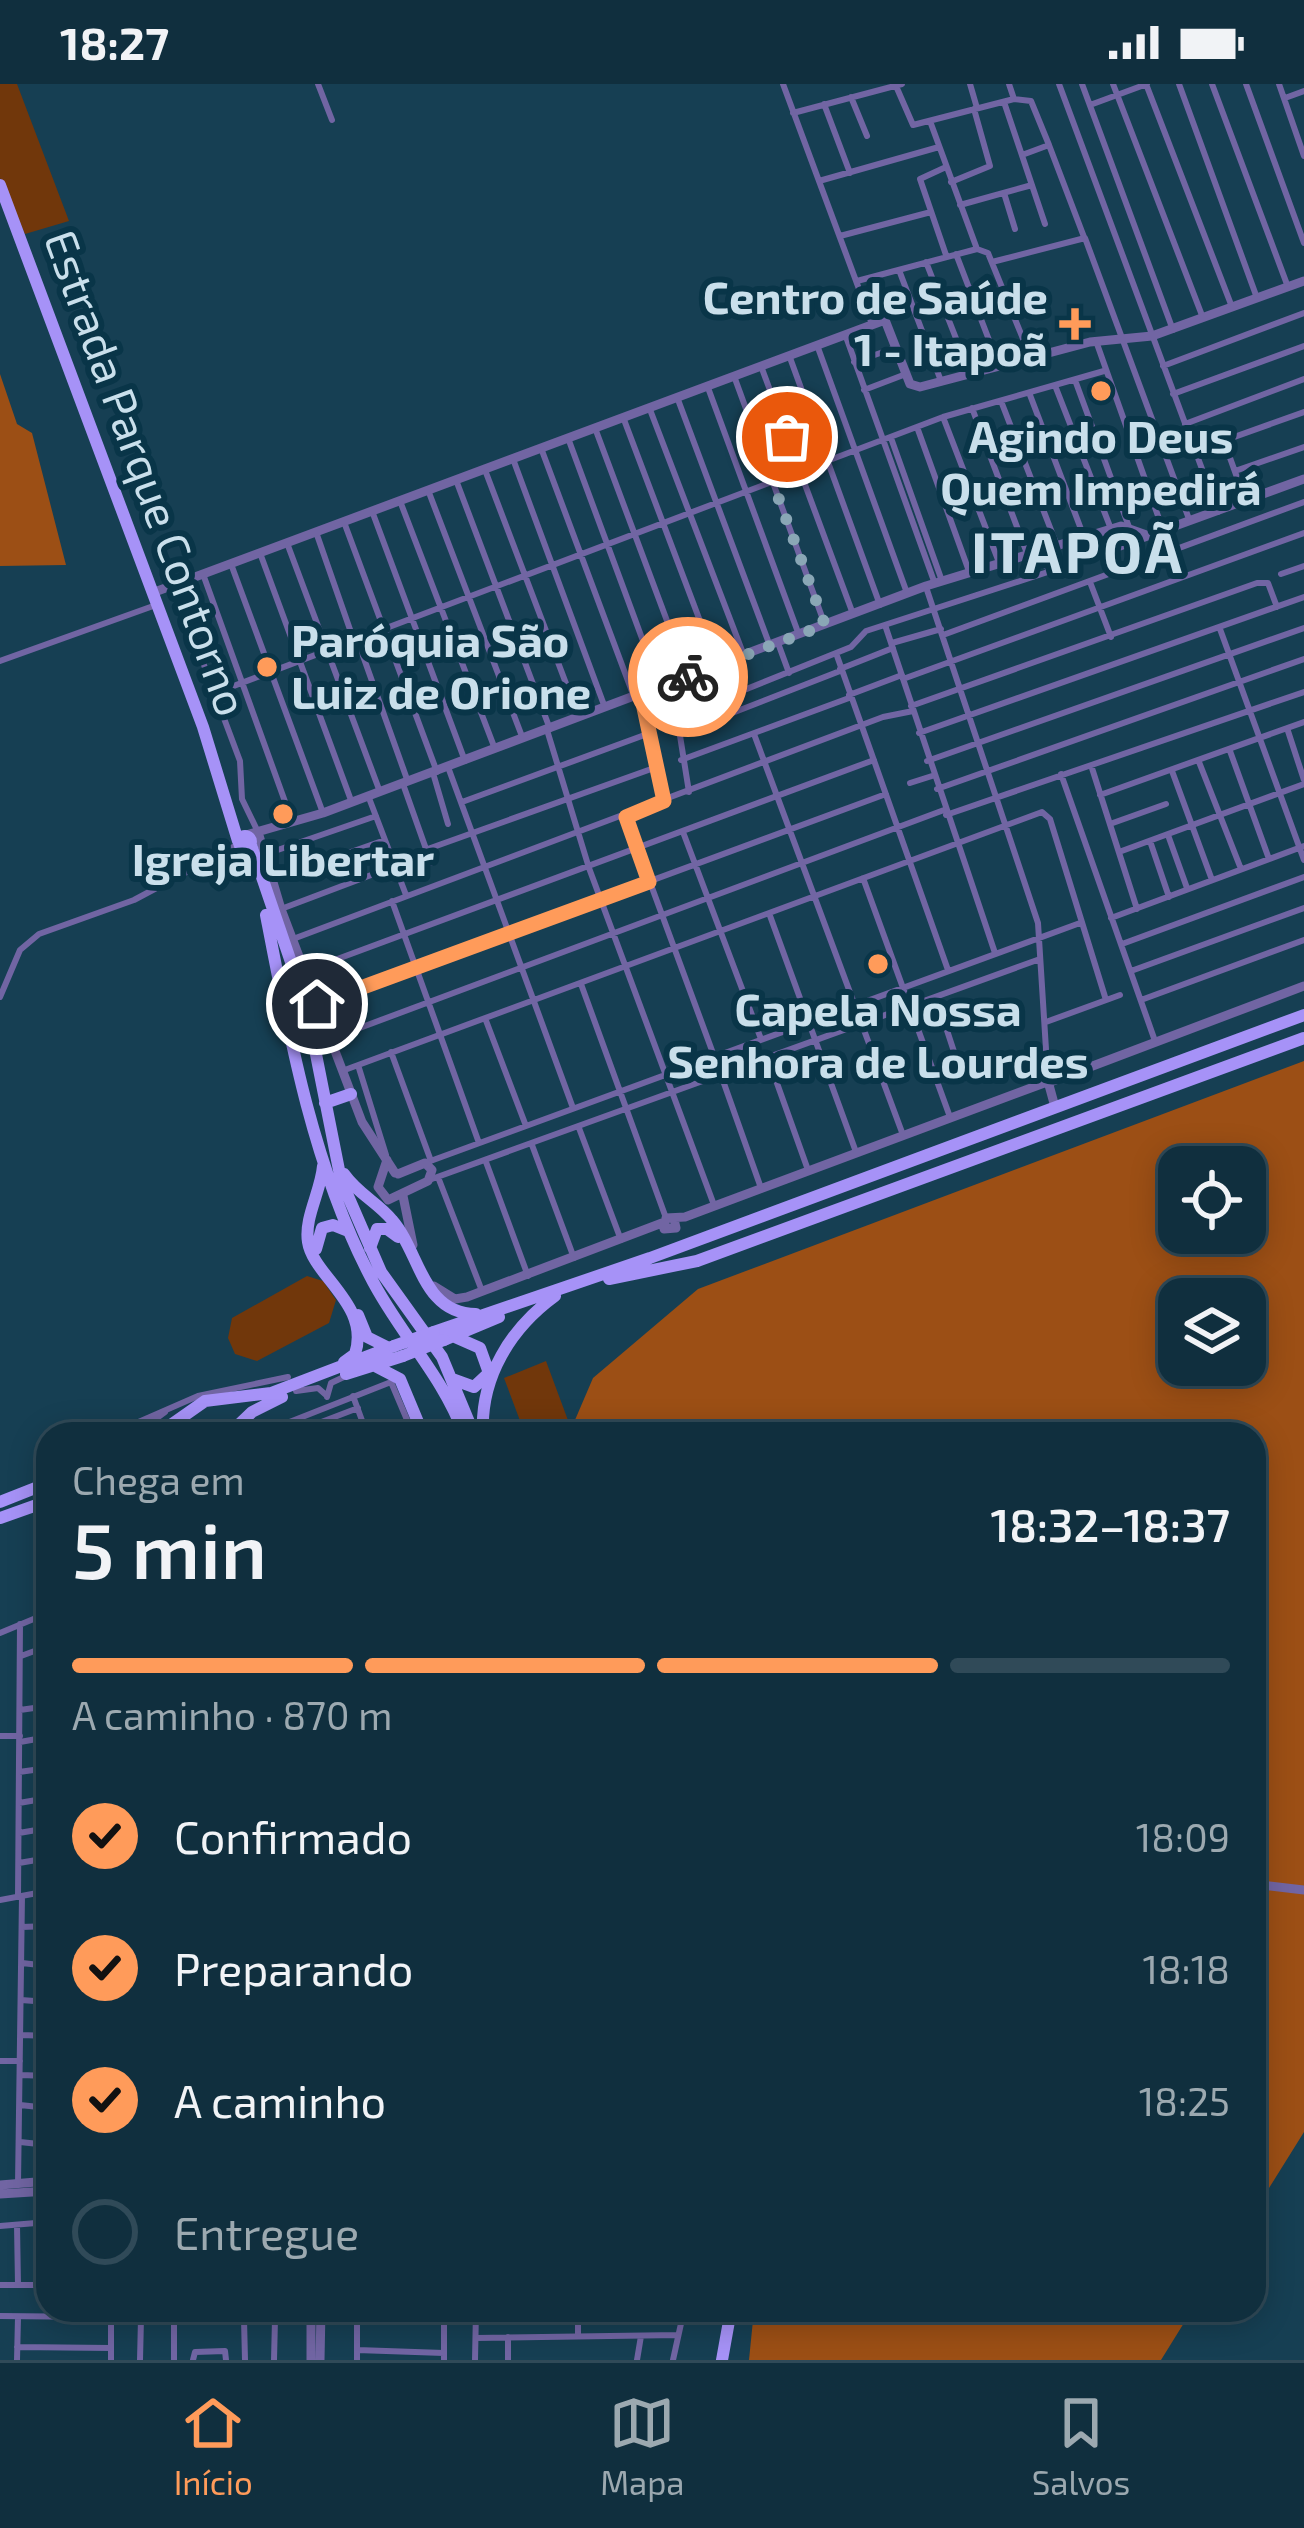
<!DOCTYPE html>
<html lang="pt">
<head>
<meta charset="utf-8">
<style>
	:root { --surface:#102f3e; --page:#1e3b49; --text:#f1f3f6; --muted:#9ca9b0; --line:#304a58; --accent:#ff9b5a }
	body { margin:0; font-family:"Exo 2",sans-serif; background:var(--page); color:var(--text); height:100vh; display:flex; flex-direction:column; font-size:45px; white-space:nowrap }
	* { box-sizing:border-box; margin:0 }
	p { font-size:39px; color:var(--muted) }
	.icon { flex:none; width:66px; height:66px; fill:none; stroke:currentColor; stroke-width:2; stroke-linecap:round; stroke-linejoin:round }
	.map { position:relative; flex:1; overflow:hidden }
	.panel { position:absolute; left:36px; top:1338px; width:1230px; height:900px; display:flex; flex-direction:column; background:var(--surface); border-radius:36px; box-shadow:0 6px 30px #0003,0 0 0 3px var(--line) }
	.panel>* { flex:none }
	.controls { position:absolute; left:1158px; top:1062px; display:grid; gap:24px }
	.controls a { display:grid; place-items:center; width:108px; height:108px; border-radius:24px; background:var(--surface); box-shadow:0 6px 30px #0003,0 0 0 3px var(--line); font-size:60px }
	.pin { position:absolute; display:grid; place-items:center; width:102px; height:102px; color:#fff; margin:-51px; border:6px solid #fff; border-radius:50%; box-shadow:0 3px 12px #0007 }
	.courier { position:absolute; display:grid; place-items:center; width:120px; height:120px; margin:-60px; border:9px solid #ff9b5a; border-radius:50%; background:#fff; color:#222; box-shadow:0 3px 15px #0007 }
	.head em { font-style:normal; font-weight:600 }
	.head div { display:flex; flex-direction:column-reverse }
	.head { display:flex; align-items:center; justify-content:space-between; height:204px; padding:0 36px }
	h1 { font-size:78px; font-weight:600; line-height:90px }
	.bar { display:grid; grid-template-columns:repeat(4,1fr); gap:18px 12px; align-content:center; height:144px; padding:0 36px }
	.bar i { height:15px; border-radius:9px; background:var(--line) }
	.bar .on { background:var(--accent) }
	.bar p { grid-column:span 4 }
	ol { padding:0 36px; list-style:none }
	li { display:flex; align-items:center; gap:36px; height:132px }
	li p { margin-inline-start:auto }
	li .icon { padding:12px; border-radius:50%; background:var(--accent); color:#111; stroke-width:4 }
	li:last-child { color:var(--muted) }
	li i { width:66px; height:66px; border:6px solid var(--line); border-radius:50% }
	.status { display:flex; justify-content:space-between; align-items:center; height:84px; padding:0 60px; background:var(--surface); direction:ltr }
	.status svg { height:33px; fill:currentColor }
	.menu { display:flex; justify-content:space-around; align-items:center; height:168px; border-top:3px solid var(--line); background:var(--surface); font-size:33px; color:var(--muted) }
	.menu a { display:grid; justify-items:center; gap:6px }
	.menu .on { color:var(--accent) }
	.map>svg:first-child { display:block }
	.green { fill:#71370b }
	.forest { fill:#9c4f15; fill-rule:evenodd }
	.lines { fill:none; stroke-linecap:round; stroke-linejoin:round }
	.minor { stroke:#7165a3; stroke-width:6 }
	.tertiary { stroke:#7165a3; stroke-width:9 }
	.primary { stroke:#a692f7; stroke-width:12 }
	.primary-bridge { stroke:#a692f7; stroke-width:12 }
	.done { stroke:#8aa7b6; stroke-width:12; stroke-dasharray:0 21.6 }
	.route { stroke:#ff9b5a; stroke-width:15 }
	.poi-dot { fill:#ff9b5a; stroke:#093548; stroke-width:4.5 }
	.labels { text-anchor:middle; stroke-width:12; stroke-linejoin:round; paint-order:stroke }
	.poi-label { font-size:45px; font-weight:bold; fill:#c9dfeb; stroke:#093548 }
	.street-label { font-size:45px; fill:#c9dfeb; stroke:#093548 }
	.district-label { font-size:57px; font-weight:bold; letter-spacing:3px; fill:#c9dfeb; stroke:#093548 }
</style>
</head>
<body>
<div class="status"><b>18:27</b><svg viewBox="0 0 49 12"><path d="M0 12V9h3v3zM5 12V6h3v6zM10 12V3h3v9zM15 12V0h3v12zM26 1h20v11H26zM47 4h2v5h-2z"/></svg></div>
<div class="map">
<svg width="1304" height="2276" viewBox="0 0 1304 2276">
	<rect width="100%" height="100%" fill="#163f53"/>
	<path class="green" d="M0,0H17L69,137L25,150L0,94Z
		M307,1192L323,1197L336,1216L329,1239L257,1277L235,1270L228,1254L232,1234Z
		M546,1277L569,1339L525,1350L504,1294Z"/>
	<path class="forest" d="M0,290L17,340L32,349L66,481L0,482Z
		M1304,977V2048L1254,2128V1350H569L593,1294L698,1205ZM1179,1083H1245V1149H1179ZM1179,1215H1245V1281H1179Z
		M754,2226H1192L1161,2276H749Z"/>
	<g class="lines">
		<path class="minor" d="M318,0L332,36
			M783,0L872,240
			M970,0L977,24
			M1009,0L1014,15
			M1059,0L1218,428
			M1082,0L1173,246
			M1113,0L1203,234
			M1146,0L1232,223
			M1179,0L1257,214
			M1212,0L1288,203
			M1246,0L1304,159
			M1279,0L1304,72
			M896,2L913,41L1014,15L1031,17L1049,61L1022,71
			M851,13L867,52
			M1285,14L1304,7
			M1004,18L1045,140
			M824,20L850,89
			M1090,21L1147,0
			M793,29L902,0
			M930,37L977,165L988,169L1030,272
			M1049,61L1084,153
			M946,83L920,95L946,171
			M819,97L939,63
			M951,98L990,82L974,25
			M1004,109L1015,145
			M960,121L1032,101
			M840,152L931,128
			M956,170L999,282
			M926,178L970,290
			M992,178L1085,154L1189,435
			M899,186L941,297
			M873,193L885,236
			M857,197L977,165
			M845,250L935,500
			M1096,257L1163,446
			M817,261L907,509
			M789,271L880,521
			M854,278L895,264
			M761,282L853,530
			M1163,282L1304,229
			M734,292L825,541
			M1075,296L1129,443
			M707,301L799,551
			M1056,304L1111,445
			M864,306L906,290
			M1173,310L1304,262
			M1030,311L1084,453
			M677,313L770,562
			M1001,317L1058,464
			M649,323L743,569
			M972,324L1028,472
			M623,333L717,582
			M943,333L1000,481
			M1185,340L1304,295
			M917,343L970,490
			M595,344L688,593
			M568,354L660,603
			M891,354L942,497
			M1224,357L1239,399
			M541,364L634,613
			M1195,367L1304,328
			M513,375L604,621
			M485,386L578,631
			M1235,387L1304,363
			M456,396L550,645
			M428,406L523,655
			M400,417L495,665
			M372,427L465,677
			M344,438L437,688
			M316,448L354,557
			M287,459L380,708
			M260,469L352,719
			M231,480L323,729
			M203,490L292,737
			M1281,490L1304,482
			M1090,498L1111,553
			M174,501L240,677L242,715L258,748
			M926,503L1038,839L1048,997
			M885,541L995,869
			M1220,545L1304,776
			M943,551L1304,418
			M357,555L408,698
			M778,559L789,589
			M892,559L941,545
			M836,569L948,886
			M0,577L156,521
			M840,585L893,564
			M903,595L1304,449
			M215,609L943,333L1104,287
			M641,610L664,717
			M849,611L902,591
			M911,622L1257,499H1268L1277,523
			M704,640L840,587
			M1287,644L1304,696
			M547,646L589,784L714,1121
			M919,649L1304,513
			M754,650L903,1051
			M1230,667L1269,775
			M681,676L849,614
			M927,677L1304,544
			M1199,678L1241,785
			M1091,681L1137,825
			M448,683L573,1024
			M1172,687L1212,796
			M433,689L448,740
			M1061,690L1155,957
			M910,699L932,692
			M403,700L431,779
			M937,705L1304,575
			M689,708L677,633L851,563L866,547L1054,486
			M1100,711L1304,638
			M369,714L406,811
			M462,718L650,649
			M946,731L1304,608
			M626,733L714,972
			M1110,740L1166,720
			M683,748L761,955
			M1168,751L1187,804
			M1150,757L1169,813
			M425,766L654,684
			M1119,768L1304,700
			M266,770L376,732
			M863,794L950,1033
			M271,796L385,756
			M392,817L479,1059
			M281,825L395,782
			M769,829L856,1068
			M1111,834L1304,762
			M293,855L883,633L913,627
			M1122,860L1304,793
			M305,887L874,676
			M1131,887L1304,824
			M581,900L666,1134
			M0,913L20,866L39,850L134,816L239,760
			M936,913L963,995
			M1141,916L1304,856
			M317,920L886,710
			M485,934L526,1042
			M1046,938L1120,911
			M330,955L944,726
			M391,968L431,1077
			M768,974L808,1086
			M358,981L386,1071
			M342,987L1042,728L1050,735L1106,916
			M721,991L761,1104
			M579,1044L621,1156
			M532,1061L574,1174
			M486,1078L528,1192
			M425,1079L1080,839
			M438,1093L482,1207
			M429,1096L1040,875
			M296,1307L318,1304L326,1311
			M353,1312L367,1350
			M327,1313L331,1299L346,1292
			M111,1350L198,1312L288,1293
			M135,1350L165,1328
			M259,1350L391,1298L413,1350
			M290,1350L358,1324
			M0,1549L48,1529
			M21,1572L48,1562
			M20,1626L48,1622
			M0,1652H20
			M20,1658L48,1653
			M19,1688L48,1684
			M19,1719L48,1714
			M19,1749L48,1744
			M19,1779L48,1774
			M18,1813L20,1540
			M0,1816L48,1807
			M22,1843L48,1842
			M22,1879L48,1882
			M21,1916L48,1918
			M22,1951L48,1952
			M0,1977H20
			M21,1991L48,1992
			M20,2021L48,2024
			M20,2058L48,2061
			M18,2100L22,1812
			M17,2141L18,2201
			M0,2142L48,2138
			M0,2201H48
			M578,2226V2252
			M0,2232L311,2235
			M111,2234V2276
			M244,2235L245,2276
			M357,2237L444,2238
			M508,2253V2276
			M476,2254L678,2251
			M17,2263L111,2264
			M357,2266L444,2269
			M17,2276L18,2233
			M140,2276L141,2234
			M174,2276V2235
			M193,2276L195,2268L225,2267L226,2276
			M274,2276L275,2235
			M357,2276V2226
			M444,2276V2226
			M475,2276L476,2226
			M637,2276L641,2252
			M673,2276L684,2226"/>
		<path class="tertiary" d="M1035,473L1054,486L1304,395
			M152,509L885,236L910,300L920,303L1090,258L1152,252L1304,197
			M258,748L281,825L362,1038L395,1089
			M246,751L323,729L926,502L1121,442L1152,453
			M1053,997L1304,902
			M1049,1001L1055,1023
			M387,1076L378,1103L388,1116L428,1097L432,1086L425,1079L398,1090
			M403,1112L413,1161
			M674,1135L676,1144L664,1145L666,1134L685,1133L1047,998
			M434,1202L455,1215L467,1213L662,1139
			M1254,1800L1304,1806
			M0,2101L48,2097
			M0,2110L48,2107
			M311,2276V2226
			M320,2276L321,2226"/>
		<path class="primary" d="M0,101L203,643L238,757
			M239 758a6 6 0 1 1 12 0a6 6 0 1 1-12 0Z
			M251,761L307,925L341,1096L381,1188L442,1273L474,1350
			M266,831C289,951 313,1082 370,1192C398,1248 442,1290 464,1350
			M325,1019L351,1010
			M323,1082C321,1107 304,1134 308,1158C313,1192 371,1221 355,1270L344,1278
			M344,1090C358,1110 377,1118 392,1136C420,1168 422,1230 476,1230
			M370,1164L377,1145H387L398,1153
			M316,1165L322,1144L333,1141L348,1147
			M609,1195L697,1177L1304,954
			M358,1231L367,1253L389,1264
			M434,1248L650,1174L1304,931
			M444,1256L499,1233
			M375,1282L400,1295L423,1350
			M346,1290L403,1272
			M452,1295L474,1303L489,1289L480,1264L455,1253
			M158,1350L205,1317L271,1309L394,1262
			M229,1350L252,1328L282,1313
			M483,1350C480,1293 511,1244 555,1212
			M0,1418L48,1399
			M0,1434L48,1417
			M722,2276L731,2226"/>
		<path class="primary-bridge" d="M394,1262L434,1248
			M403,1272L444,1256"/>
	</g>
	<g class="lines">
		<path class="done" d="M688,593L825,541L773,399L800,388L787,353"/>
		<path class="route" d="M317,920L649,798L626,733L664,717L641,610L688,593"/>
	</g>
	<g class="poi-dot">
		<path d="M1069 222h12v12h12v12h-12v12h-12v-12h-12v-12h12z"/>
		<circle cx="1101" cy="307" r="12"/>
		<circle cx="267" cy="583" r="12"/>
		<circle cx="283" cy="730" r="12"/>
		<circle cx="878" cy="880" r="12"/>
	</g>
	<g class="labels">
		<g class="poi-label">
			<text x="1048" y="230" text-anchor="end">Centro de Saúde<tspan x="1048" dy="52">1 - Itapoã</tspan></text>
			<text x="1101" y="369">Agindo Deus<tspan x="1101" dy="52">Quem Impedirá</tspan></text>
			<text x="291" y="573" text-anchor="start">Paróquia São<tspan x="291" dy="52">Luiz de Orione</tspan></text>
			<text x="283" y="792">Igreja Libertar</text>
			<text x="878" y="942">Capela Nossa<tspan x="878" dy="52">Senhora de Lourdes</tspan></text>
		</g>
		<g class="street-label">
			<text transform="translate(146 389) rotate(70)" y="16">Estrada Parque Contorno</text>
		</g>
		<g class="district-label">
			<text x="1078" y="489">ITAPOÃ</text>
		</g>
	</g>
</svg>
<div class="controls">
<a><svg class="icon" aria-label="locate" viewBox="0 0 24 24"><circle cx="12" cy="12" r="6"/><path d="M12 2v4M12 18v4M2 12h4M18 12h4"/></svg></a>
<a><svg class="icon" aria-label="layers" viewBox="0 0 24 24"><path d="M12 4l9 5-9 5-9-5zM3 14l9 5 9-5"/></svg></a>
</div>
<div class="pin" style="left:787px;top:353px;background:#ea580c"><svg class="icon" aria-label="bag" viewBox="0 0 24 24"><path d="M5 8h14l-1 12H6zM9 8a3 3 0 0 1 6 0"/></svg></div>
<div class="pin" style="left:317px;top:920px;background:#1f2937"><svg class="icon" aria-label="home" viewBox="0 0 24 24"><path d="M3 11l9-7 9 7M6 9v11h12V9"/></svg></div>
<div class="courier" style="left:688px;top:593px"><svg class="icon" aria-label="bike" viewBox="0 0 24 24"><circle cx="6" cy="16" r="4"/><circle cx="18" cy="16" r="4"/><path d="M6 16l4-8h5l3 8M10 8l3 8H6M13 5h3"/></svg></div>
<section class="panel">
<div class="head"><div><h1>5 min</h1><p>Chega em</p></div><em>18:32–18:37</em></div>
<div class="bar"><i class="on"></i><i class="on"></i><i class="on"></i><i></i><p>A caminho · 870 m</p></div>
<ol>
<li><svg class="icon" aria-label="check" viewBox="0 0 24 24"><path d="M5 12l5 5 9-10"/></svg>Confirmado<p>18:09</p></li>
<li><svg class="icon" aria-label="check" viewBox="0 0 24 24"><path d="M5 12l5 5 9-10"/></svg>Preparando<p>18:18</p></li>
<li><svg class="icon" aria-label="check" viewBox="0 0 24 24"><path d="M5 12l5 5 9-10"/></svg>A caminho<p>18:25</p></li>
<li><i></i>Entregue</li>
</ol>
</section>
</div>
<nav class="menu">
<a class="on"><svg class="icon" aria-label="home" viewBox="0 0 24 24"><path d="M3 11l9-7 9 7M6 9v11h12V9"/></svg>Início</a>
<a><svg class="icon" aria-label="map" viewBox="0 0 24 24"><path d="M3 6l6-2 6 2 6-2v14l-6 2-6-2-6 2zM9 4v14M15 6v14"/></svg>Mapa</a>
<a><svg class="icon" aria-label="saved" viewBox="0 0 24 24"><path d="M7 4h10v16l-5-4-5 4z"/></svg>Salvos</a>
</nav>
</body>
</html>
